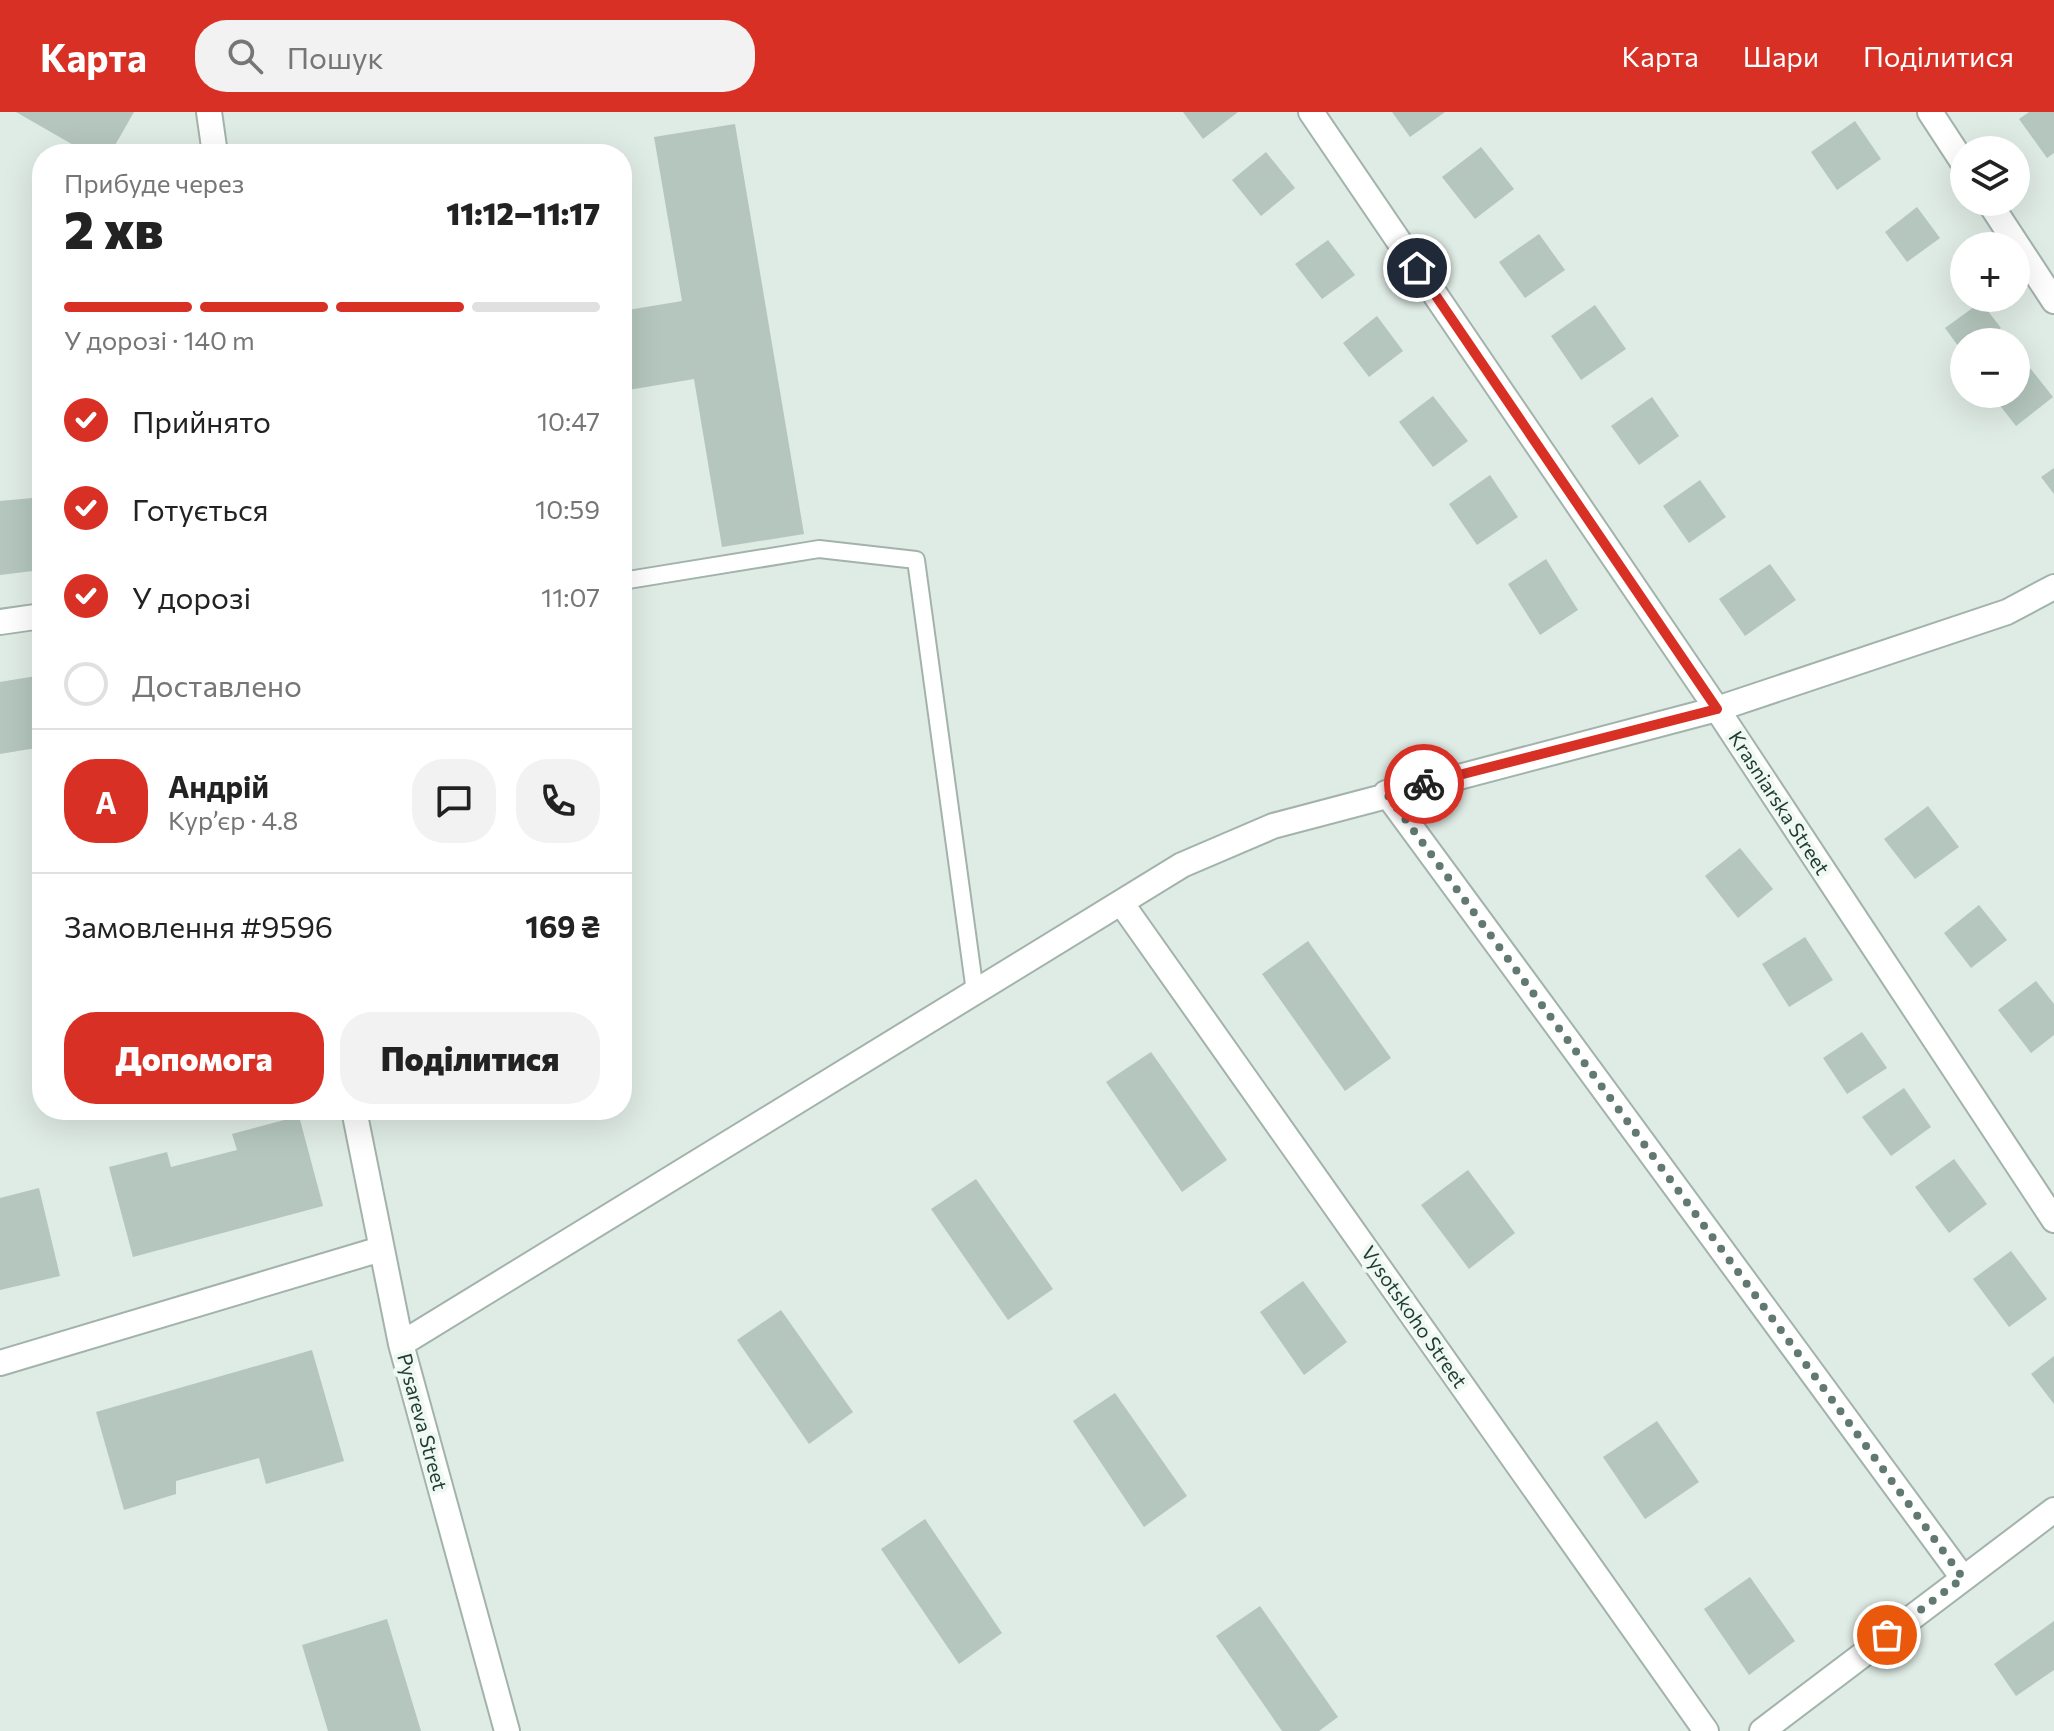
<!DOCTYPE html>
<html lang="uk">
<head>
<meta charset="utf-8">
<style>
	:root { --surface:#fff; --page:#f2f2f2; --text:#222; --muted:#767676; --line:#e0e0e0; --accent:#d93025 }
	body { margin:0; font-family:Commissioner,sans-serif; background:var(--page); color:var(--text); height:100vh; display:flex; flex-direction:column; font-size:30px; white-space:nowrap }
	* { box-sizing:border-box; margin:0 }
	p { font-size:26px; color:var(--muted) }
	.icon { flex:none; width:44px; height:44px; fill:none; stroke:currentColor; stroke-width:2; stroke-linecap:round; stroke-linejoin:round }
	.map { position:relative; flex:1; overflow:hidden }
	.details { position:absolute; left:32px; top:32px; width:600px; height:976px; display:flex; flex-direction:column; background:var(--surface); border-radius:32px; box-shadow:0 8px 32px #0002 }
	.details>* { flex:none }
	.buttons { position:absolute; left:1950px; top:24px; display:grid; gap:16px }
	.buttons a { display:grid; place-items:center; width:80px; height:80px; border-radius:50%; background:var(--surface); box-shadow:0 8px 32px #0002; font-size:40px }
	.pin { position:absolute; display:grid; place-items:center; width:68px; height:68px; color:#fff; margin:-34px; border:4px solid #fff; border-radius:50%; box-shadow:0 2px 8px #0007 }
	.courier { position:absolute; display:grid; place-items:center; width:80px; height:80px; margin:-40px; border:6px solid #d93025; border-radius:50%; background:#fff; color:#222; box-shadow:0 2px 10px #0007 }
	.overview em { font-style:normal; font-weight:800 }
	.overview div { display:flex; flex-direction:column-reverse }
	.overview { display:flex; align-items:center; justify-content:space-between; height:136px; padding:0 32px }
	h1 { font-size:52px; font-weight:800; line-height:60px }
	.bar { display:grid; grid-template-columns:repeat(4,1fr); gap:12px 8px; align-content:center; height:96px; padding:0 32px }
	.bar i { height:10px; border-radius:6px; background:var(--line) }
	.bar .current { background:var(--accent) }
	.bar p { grid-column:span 4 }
	.line { display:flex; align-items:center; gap:20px; padding:0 32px; border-top:2px solid var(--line) }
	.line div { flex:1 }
	.round { display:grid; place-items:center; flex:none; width:84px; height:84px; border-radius:32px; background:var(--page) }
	ol { padding:0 32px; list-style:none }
	li { display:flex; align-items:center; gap:24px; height:88px }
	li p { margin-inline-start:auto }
	li .icon { padding:8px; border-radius:50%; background:var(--accent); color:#fff; stroke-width:4 }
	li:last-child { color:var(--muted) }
	li i { width:44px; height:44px; border:4px solid var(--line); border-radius:50% }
	.button { display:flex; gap:16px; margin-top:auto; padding:16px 32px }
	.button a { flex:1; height:92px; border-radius:32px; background:var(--accent); color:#fff; font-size:32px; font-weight:800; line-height:92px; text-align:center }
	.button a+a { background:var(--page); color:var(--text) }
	header { display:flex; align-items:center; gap:48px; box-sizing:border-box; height:112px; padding:0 40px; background:var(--accent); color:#fff }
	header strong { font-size:38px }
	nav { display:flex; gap:44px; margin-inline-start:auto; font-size:28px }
	.search { width:560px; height:72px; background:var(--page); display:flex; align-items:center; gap:20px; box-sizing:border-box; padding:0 28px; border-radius:32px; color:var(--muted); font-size:30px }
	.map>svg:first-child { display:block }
	.building { fill:#b4c6bd }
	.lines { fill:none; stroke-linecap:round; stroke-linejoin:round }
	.lane-casing { stroke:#a2b3ac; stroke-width:20 }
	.street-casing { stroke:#a2b3ac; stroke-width:28 }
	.lane { stroke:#fff; stroke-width:16 }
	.street { stroke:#fff; stroke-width:24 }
	.done { stroke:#627971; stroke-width:8; stroke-dasharray:0 14.4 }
	.route { stroke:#d93025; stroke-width:10 }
	.labels { text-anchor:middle; stroke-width:8; stroke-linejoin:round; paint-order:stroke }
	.street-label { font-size:20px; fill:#1f3c32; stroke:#eff8f3 }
</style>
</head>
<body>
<header>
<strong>Карта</strong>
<div class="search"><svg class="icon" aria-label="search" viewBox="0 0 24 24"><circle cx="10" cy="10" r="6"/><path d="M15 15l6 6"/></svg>Пошук</div>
<nav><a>Карта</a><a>Шари</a><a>Поділитися</a></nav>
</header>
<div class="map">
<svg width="2054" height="1619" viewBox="0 0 2054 1619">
	<rect width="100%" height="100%" fill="#dfebe5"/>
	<path class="building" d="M16,0H134L110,42H89Z
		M1183,0H1238L1203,27Z
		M1392,0H1445L1410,25Z
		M2029,0H2054V41L2047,46L2019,7Z
		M1855,9L1881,47L1837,78L1811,40Z
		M735,12L804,422L722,435L694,267L622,279V199L682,189L654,25Z
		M1481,35L1514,77L1475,107L1442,65Z
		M1266,40L1295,76L1261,104L1232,68Z
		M1917,95L1940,126L1907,150L1885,120Z
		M1539,122L1565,158L1525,186L1499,150Z
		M1328,128L1355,163L1322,187L1295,152Z
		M1981,190L2001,216L1983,230H1964V242L1945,216Z
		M1595,193L1626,237L1581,268L1551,224Z
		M1377,204L1403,239L1369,265L1343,231Z
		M2022,246L2053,285L2016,314L1991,282H2016V251Z
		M1433,284L1468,329L1433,355L1399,310Z
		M1652,285L1679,324L1639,353L1611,314Z
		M2054,356V382L2041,365Z
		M1490,363L1518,405L1477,433L1449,392Z
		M1700,368L1726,405L1689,431L1663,394Z
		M32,386L41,458L0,463V389Z
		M1546,447L1578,498L1540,523L1508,472Z
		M1770,452L1796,488L1745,524L1719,487Z
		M42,563V635L0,642V570Z
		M1928,694L1959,735L1915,767L1884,727Z
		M1740,736L1773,777L1738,806L1705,764Z
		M1979,793L2007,828L1971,856L1944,821Z
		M1805,825L1833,868L1789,895L1762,852Z
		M1308,829L1391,946L1345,979L1262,862Z
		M2036,869L2054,892V923L2031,941L1998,898Z
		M1862,920L1887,956L1847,982L1823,946Z
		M1151,940L1227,1048L1182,1080L1106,970Z
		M1904,976L1931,1015L1891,1044L1862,1005Z
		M299,1004L323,1094L133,1145L109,1055L167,1040L171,1055L237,1038L232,1022Z
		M1954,1047L1987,1092L1949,1121L1915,1075Z
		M1468,1058L1515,1121L1469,1157L1421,1093Z
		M976,1067L1053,1177L1008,1208L931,1097Z
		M39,1076L60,1164L0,1178V1086Z
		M2011,1139L2047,1187L2009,1215L1973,1167Z
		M1303,1169L1347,1230L1304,1263L1260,1200Z
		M781,1198L853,1300L809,1332L737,1228Z
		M312,1238L344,1349L266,1372L259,1346L176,1369V1382L124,1398L96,1300Z
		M2054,1244V1292L2031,1262Z
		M1115,1281L1187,1384L1144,1415L1073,1309Z
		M1657,1309L1699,1370L1645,1407L1603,1345Z
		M925,1407L1002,1521L959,1552L881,1437Z
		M1750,1465L1795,1529L1749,1563L1704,1497Z
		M1260,1494L1338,1605L1319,1619H1282L1216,1524Z
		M387,1507L421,1619H328L302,1533Z
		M2054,1509V1558L2016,1584L1994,1552Z"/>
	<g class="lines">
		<defs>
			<path id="lane" d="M42,121V124
				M622,469L819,437L916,448L975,880"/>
			<path id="street" d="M209,0L215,42
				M1311,0L1717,597L2054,1108
				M1930,0L1964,52
				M1989,90L2054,189
				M0,510L42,504
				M1386,681L1963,1466
				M1122,792L1706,1619
				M354,998L401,1232L507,1619
				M401,1232L1182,753L1273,714L1717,597L2007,500L2054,475
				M0,1251L381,1137
				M1762,1619L2054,1398"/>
		</defs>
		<use href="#lane" class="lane-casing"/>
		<use href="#street" class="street-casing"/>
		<use href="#lane" class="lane"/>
		<use href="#street" class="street"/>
	</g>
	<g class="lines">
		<path class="done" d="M1424,672L1386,681L1963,1466L1887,1523"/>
		<path class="route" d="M1417,156L1717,597L1424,672"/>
	</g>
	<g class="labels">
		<g class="street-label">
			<text transform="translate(1779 691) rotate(57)" y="7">Krasniarska Street</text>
			<text transform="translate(1414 1205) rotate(55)" y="7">Vysotskoho Street</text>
			<text transform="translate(422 1310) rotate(75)" y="7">Pysareva Street</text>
		</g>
	</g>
</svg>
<div class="buttons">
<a><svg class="icon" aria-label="layers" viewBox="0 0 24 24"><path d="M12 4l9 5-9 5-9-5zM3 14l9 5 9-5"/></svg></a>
<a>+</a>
<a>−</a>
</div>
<div class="pin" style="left:1887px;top:1523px;background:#ea580c"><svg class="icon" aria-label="bag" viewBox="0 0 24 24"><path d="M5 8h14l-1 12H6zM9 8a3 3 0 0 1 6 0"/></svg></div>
<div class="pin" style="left:1417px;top:156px;background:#1f2937"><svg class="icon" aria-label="home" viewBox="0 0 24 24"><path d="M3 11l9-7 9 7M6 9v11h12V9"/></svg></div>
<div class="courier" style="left:1424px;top:672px"><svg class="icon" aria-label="bike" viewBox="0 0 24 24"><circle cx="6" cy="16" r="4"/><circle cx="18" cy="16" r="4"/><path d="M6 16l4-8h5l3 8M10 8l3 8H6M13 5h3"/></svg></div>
<section class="details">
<div class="overview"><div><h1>2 хв</h1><p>Прибуде через</p></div><em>11:12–11:17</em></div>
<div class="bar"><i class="current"></i><i class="current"></i><i class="current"></i><i></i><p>У дорозі · 140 m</p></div>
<ol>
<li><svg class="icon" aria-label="check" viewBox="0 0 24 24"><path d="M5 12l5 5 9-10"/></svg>Прийнято<p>10:47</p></li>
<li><svg class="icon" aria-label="check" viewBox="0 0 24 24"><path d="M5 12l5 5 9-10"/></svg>Готується<p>10:59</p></li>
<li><svg class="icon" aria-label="check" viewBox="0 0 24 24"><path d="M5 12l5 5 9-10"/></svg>У дорозі<p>11:07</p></li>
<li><i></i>Доставлено</li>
</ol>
<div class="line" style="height:144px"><b class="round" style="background:var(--accent);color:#fff">А</b><div><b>Андрій</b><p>Кур’єр · 4.8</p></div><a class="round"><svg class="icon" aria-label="chat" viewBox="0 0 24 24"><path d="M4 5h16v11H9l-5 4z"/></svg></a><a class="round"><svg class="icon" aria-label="phone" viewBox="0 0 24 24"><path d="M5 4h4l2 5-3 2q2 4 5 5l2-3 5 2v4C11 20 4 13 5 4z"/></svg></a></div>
<div class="line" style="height:104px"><div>Замовлення #9596</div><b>169 ₴</b></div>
<div class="button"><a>Допомога</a><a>Поділитися</a></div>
</section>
</div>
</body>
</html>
